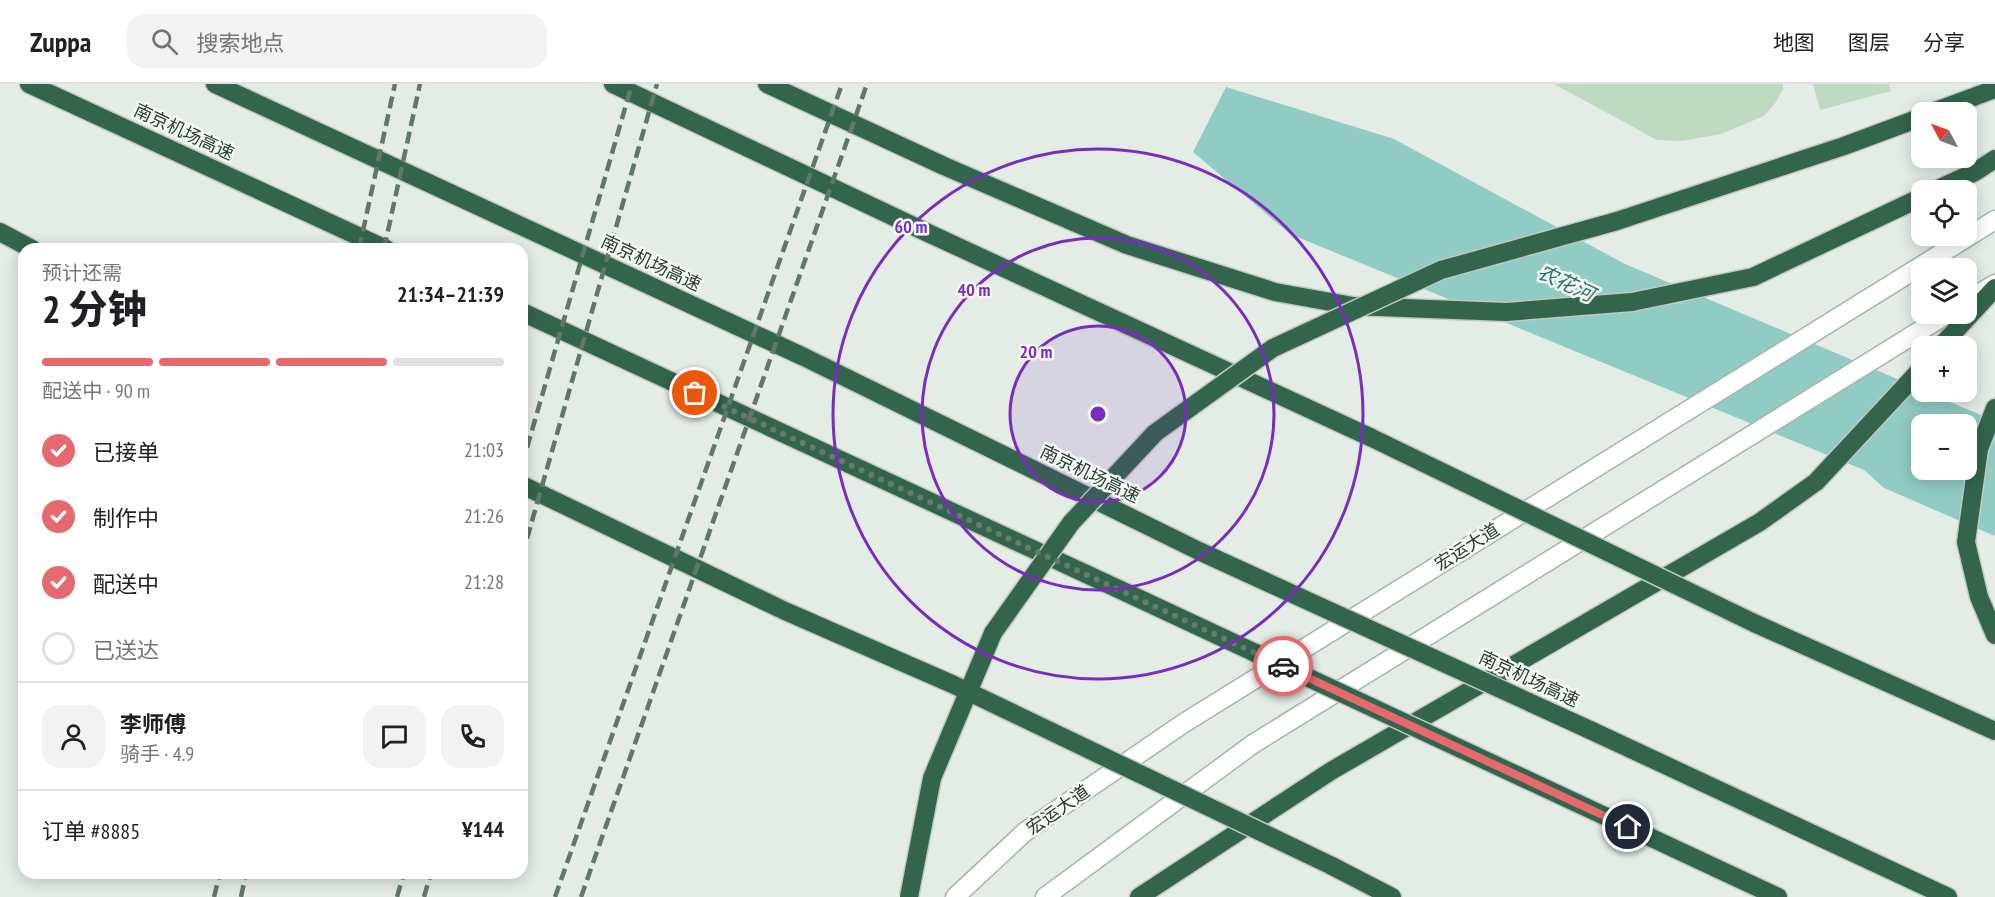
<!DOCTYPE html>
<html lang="zh">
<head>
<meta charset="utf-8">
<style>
	:root { --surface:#fff; --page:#f2f2f2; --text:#202124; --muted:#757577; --line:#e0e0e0; --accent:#e5696e }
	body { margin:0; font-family:"PT Sans Narrow","Noto Sans SC",sans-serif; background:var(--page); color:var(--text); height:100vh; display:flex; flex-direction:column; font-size:22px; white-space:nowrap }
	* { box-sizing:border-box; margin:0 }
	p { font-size:20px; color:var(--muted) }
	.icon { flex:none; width:33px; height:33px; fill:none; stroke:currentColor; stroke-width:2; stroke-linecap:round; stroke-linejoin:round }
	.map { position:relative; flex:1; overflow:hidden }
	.sheet { position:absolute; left:18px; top:159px; width:510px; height:636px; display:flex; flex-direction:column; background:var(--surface); border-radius:18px; box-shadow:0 3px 15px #0003 }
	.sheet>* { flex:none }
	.needle { width:39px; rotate:311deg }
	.fabs { position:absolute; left:1911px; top:18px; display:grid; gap:12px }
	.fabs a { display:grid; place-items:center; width:66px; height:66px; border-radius:12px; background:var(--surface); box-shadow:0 3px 15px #0003; font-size:30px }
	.pin { position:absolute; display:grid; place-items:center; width:51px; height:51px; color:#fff; margin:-26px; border:3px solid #fff; border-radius:50%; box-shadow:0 2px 6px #0007 }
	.courier { position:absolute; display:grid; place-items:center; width:60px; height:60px; margin:-30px; border:4px solid #e5696e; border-radius:50%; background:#fff; color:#222; box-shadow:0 2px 8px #0007 }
	.headline em { font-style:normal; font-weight:800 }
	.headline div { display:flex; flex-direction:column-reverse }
	.headline { display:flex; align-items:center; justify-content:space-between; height:102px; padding:0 24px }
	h1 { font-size:39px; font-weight:800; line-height:45px }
	.bar { display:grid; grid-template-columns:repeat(4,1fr); gap:9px 6px; align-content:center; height:72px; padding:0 24px }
	.bar i { height:8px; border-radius:4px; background:var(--line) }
	.bar .active { background:var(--accent) }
	.bar p { grid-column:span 4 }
	.line { display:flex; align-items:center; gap:15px; padding:0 24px; border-top:2px solid var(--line) }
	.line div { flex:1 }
	.round { display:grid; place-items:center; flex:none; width:63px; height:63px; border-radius:18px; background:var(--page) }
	ol { padding:0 24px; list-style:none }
	li { display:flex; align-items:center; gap:18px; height:66px }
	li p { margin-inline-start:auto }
	li .icon { padding:6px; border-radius:50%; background:var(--accent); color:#fff; stroke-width:4 }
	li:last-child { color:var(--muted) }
	li i { width:33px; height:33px; border:3px solid var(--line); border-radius:50% }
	header { display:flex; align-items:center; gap:36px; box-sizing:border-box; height:84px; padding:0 30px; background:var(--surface); border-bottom:2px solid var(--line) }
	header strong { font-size:28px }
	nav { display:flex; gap:33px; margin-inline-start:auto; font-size:21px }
	.search { width:420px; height:54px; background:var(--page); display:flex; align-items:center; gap:15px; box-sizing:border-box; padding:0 21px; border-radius:18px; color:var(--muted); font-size:22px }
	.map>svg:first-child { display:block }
	.pitch { fill:#bfdbbf }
	.water { fill:#91ccc4; fill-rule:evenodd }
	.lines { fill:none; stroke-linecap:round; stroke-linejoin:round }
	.secondary-casing { stroke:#a3b7ab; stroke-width:21 }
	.highway-casing { stroke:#c2c8c5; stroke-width:21 }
	.secondary { stroke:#fff; stroke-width:18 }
	.highway { stroke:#33654d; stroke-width:18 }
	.rail { stroke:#60776a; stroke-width:4.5; stroke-dasharray:12 6; stroke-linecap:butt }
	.highway-bridge-casing { stroke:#c2c8c5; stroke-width:21; stroke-linecap:butt }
	.highway-bridge { stroke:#33654d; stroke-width:18 }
	.done { stroke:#687a6f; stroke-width:6; stroke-dasharray:0 10.8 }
	.route { stroke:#e5696e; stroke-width:8 }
	.ring { fill:none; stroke:#7b2cbf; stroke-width:3 }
	.labels { text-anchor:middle; stroke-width:5; stroke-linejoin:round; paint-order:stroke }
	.street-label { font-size:18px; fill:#253c2f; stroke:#f4f9f5 }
	.water-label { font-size:20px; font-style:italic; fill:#24726a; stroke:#f4f9f5 }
	.centre { fill:#7b2cbf; stroke:#f4f9f5; stroke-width:3 }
	.ring-label { font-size:18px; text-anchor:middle; font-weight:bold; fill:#7b2cbf; stroke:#f4f9f5; stroke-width:5; stroke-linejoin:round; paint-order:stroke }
</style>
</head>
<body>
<header>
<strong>Zuppa</strong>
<div class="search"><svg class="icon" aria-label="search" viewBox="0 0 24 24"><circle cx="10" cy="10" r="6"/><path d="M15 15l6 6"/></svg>搜索地点</div>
<nav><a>地图</a><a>图层</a><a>分享</a></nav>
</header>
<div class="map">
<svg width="1995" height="813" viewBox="0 0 1995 813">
	<rect width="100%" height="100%" fill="#e4ece6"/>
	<path class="pitch" d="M1554,0H1783V5L1776,18L1764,32L1721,50L1681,57L1657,56Z
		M1813,0H1889L1891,7L1820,26Z"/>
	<path class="water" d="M1226,3L1394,55L1625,180L1921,305L1922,308H1926L1995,337V452L1884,404L1864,386L1290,150L1193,68ZM1922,340H1966V386H1922Z"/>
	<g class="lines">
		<defs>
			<path id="secondary" d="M1966,217L1995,200
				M955,813L1026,747L1184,639L1995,136
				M1045,813L1253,660L1947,230"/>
			<path id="highway" d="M29,0L386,165
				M215,0L804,273L1201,468
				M613,0L928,149L1372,354
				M767,0L944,82L1127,161L1275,208L1353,222L1506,228L1632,218L1753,193L1922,113
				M1933,28L1995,5
				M1936,106L1975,88L1995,75
				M0,148L32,165
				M522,228L1127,509
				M1941,262L1995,204
				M1995,324L1979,365L1966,458L1979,513L1995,551
				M522,401L785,527L952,600
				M1754,539L1995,647
				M1590,646L1948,813
				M1521,693L1778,813
				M1330,781L1392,813
				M1139,813L1331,687L1760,438L1816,398L1922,284"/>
		</defs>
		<use href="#secondary" class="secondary-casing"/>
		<use href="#highway" class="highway-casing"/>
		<use href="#secondary" class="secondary"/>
		<use href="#highway" class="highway"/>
		<path class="rail" d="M359,165L395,0
			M384,165L420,0
			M522,381L632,0
			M522,472L657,0
			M214,813L220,789
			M241,813L246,789
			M397,813L404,789
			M424,813L431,789
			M555,813L842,0
			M581,813L867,0"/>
		<defs>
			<path id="highway-bridge" d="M1372,354L1754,539
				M1201,468L1590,646
				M1127,509L1521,693
				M952,600L1330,781
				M909,813L932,694L993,549L1071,439L1155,349L1273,264L1441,186L1617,137L1844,62L1922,33"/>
		</defs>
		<use href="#highway-bridge" class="highway-bridge-casing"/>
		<use href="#highway-bridge" class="highway-bridge"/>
	</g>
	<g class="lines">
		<path class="done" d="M695,309L1283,582"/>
		<path class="route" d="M1283,582L1628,743"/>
	</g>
	<circle cx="1098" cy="330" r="88" fill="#7b2cbf" fill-opacity=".12"/>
	<g class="ring">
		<circle cx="1098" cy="330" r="88"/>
		<circle cx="1098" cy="330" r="176"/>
		<circle cx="1098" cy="330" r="265"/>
	</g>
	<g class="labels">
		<g class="street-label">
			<text transform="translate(184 48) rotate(25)" y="6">南京机场高速</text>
			<text transform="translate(651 179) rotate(25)" y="6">南京机场高速</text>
			<text transform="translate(1090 390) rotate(26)" y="6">南京机场高速</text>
			<text transform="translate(1467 463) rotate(-32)" y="6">宏运大道</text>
			<text transform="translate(1529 595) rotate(25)" y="6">南京机场高速</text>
			<text transform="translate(1058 726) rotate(-35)" y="6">宏运大道</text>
		</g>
		<g class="water-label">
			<text transform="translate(1566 199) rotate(25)" y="7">农花河</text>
		</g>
	</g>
	<circle cx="1098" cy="330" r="9" class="centre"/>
	<g class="ring-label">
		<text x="911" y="149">60 m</text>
		<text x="974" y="212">40 m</text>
		<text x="1036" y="274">20 m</text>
	</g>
</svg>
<div class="fabs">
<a><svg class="needle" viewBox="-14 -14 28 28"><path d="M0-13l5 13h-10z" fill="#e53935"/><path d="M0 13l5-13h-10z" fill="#757577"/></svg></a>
<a><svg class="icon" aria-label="locate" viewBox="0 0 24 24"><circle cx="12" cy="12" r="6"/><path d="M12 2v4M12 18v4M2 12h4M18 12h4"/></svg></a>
<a><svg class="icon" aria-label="layers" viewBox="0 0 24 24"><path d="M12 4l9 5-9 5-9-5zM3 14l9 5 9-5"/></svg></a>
<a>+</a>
<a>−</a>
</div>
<div class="pin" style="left:695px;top:309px;background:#ea580c"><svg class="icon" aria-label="bag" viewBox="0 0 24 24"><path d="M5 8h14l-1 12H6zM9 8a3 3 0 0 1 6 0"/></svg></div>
<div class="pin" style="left:1628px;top:743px;background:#1f2937"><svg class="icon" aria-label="home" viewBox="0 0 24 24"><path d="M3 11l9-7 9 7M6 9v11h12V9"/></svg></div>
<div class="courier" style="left:1283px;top:582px"><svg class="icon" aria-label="car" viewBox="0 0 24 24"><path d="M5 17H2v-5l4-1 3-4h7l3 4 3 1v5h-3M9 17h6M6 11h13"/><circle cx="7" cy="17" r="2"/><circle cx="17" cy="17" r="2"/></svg></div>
<section class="sheet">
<div class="headline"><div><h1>2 分钟</h1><p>预计还需</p></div><em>21:34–21:39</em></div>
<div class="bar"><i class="active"></i><i class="active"></i><i class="active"></i><i></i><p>配送中 · 90 m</p></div>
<ol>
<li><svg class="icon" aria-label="check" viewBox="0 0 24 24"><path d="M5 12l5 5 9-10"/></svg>已接单<p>21:03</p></li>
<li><svg class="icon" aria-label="check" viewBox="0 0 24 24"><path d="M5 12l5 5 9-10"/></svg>制作中<p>21:26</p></li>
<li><svg class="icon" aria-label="check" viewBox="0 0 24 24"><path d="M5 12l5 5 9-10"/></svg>配送中<p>21:28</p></li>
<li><i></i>已送达</li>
</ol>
<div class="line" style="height:108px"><a class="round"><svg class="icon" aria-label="person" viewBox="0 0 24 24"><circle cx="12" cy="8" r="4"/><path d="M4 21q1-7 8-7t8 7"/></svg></a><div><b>李师傅</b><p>骑手 · 4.9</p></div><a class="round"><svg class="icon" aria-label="chat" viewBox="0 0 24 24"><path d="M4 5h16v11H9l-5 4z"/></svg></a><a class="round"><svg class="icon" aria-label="phone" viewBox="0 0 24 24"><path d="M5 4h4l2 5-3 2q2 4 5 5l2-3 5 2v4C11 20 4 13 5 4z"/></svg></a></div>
<div class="line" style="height:78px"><div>订单 #8885</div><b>¥144</b></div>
</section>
</div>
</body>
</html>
